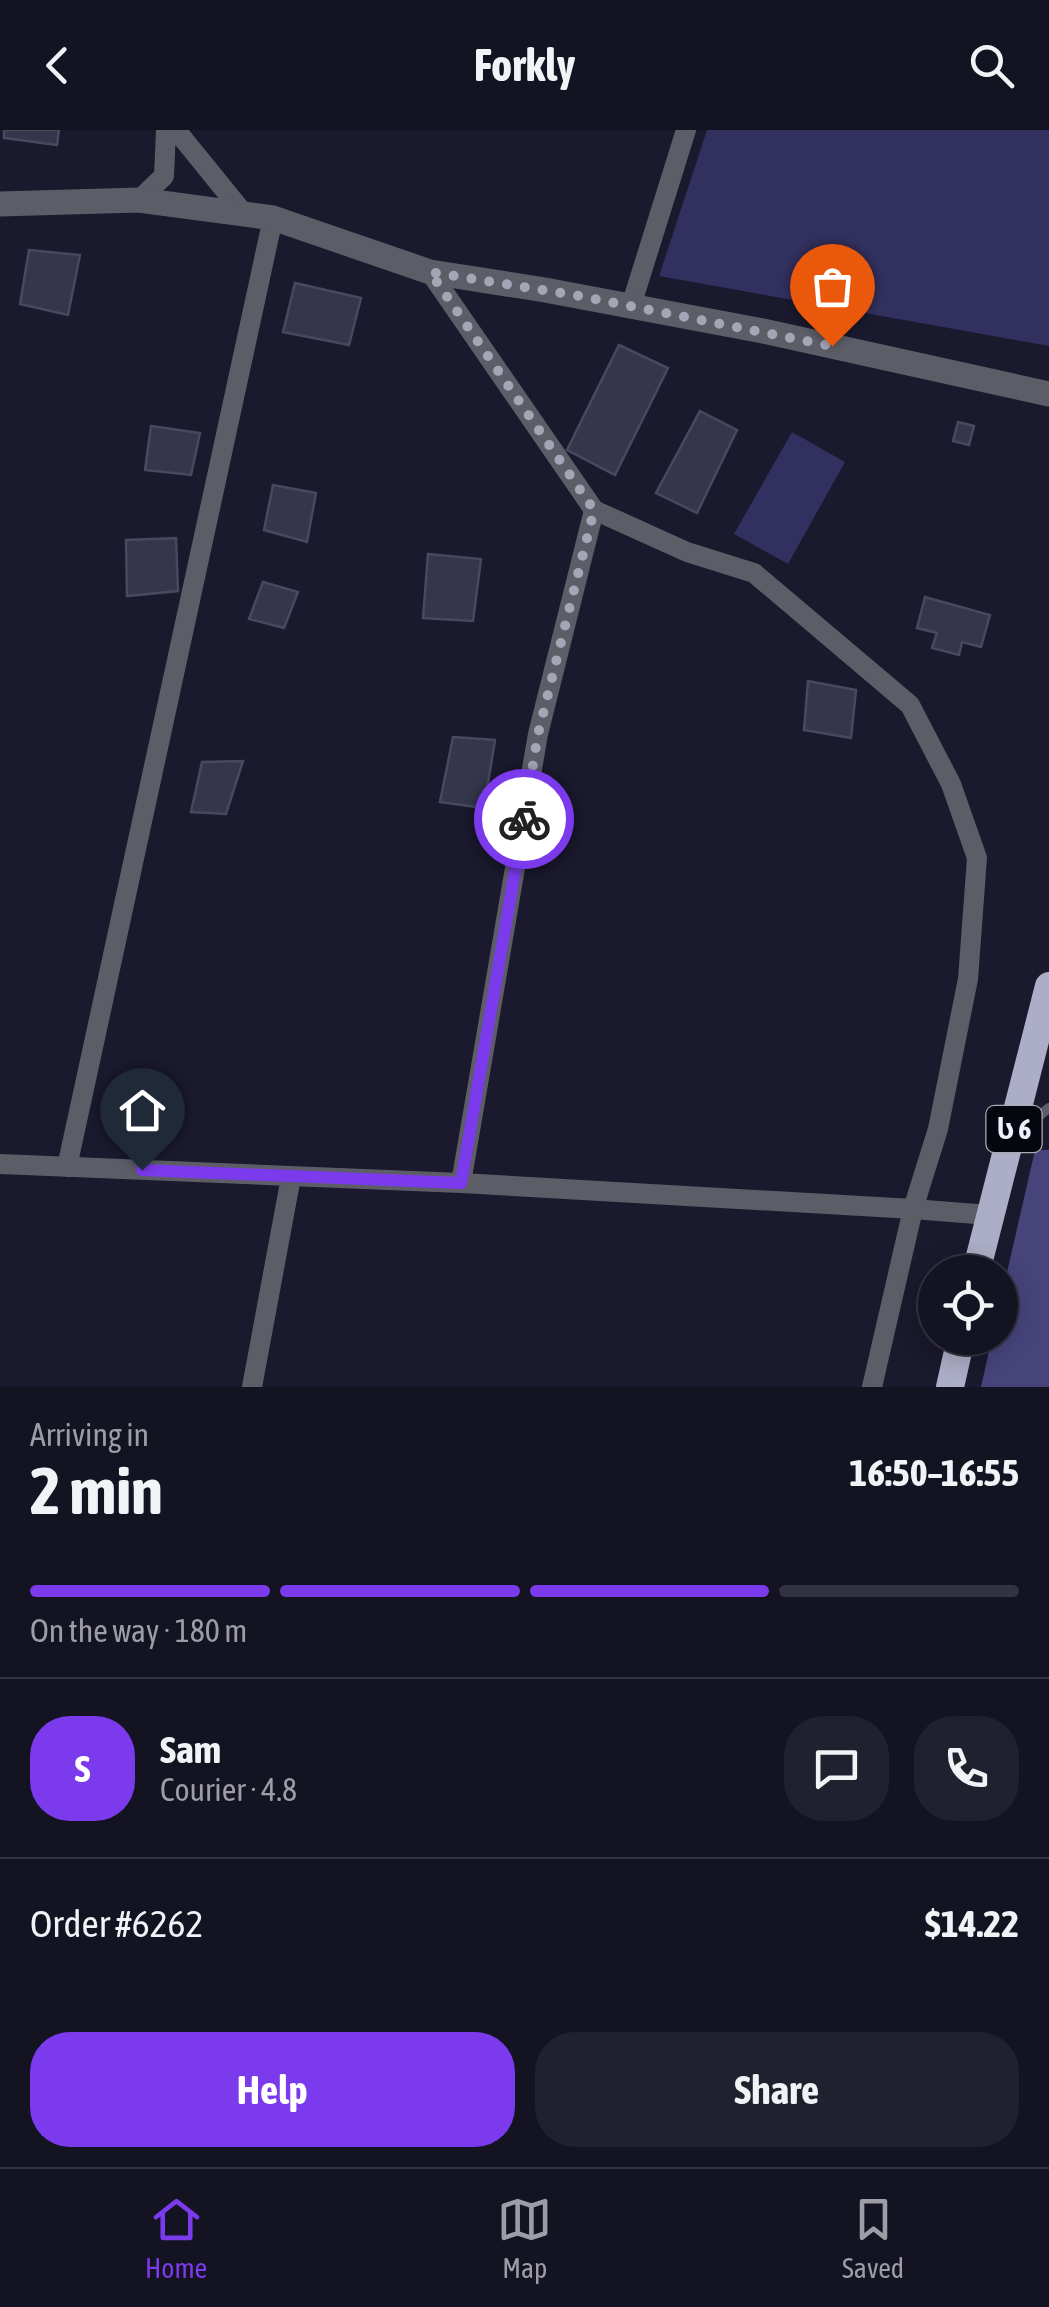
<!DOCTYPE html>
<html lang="en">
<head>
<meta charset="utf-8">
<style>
	:root { --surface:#141322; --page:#21202f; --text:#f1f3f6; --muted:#9d9ea5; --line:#333240; --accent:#7c3aed }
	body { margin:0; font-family:"Asap Condensed","Noto Sans Georgian",sans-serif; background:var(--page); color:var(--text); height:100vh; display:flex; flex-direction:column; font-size:38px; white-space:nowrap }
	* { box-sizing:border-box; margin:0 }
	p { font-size:32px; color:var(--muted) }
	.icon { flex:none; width:55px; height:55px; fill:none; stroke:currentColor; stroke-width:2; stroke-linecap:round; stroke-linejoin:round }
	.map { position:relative; height:1257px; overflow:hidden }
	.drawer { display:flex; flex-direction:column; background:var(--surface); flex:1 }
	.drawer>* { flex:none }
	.controls { position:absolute; left:918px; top:1125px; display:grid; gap:20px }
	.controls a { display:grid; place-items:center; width:100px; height:100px; border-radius:50%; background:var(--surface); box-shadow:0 5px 25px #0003,0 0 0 2px var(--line); font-size:50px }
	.pin { position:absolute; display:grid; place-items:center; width:85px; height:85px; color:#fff; margin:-102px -42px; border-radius:50% 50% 50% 0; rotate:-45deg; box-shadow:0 0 10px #0007 }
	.pin .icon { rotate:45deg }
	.courier { position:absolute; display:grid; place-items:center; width:100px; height:100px; margin:-50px; border:8px solid #7c3aed; border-radius:50%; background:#fff; color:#222; box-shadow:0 2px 12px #0007 }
	.summary em { font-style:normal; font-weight:700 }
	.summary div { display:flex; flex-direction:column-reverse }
	.summary { display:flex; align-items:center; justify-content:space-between; height:170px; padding:0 30px }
	h1 { font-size:65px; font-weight:700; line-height:75px }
	.bar { display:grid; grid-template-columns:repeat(4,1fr); gap:15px 10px; align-content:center; height:120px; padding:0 30px }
	.bar i { height:12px; border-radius:8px; background:var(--line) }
	.bar .active { background:var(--accent) }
	.bar p { grid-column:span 4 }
	.line { display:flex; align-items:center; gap:25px; padding:0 30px; border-top:2px solid var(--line) }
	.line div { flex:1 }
	.round { display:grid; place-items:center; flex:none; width:105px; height:105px; border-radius:40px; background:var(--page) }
	.action { display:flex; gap:20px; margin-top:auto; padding:20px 30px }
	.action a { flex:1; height:115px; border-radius:40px; background:var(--accent); color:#fff; font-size:40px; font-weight:700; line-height:115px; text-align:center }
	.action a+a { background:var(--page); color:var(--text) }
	header { display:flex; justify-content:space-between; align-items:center; height:130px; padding:0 30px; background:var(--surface); font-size:45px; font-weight:700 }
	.menu { display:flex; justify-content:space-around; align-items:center; height:140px; border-top:2px solid var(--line); background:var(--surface); font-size:28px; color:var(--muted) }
	.menu a { display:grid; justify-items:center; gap:5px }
	.menu .active { color:var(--accent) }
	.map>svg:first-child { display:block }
	.green { fill:#32305e }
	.forest { fill:#46447b }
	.building { fill:#35354b; stroke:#484860; stroke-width:2.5 }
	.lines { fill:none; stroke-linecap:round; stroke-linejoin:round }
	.service { stroke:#5d5d68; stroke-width:10 }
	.minor { stroke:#5d5d68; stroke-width:20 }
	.tertiary { stroke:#5d5d68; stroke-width:25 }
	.trunk { stroke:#acadc6; stroke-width:28 }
	.done { stroke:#a5a5b6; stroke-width:10; stroke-dasharray:0 18 }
	.route { stroke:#7c3aed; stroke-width:12 }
	.labels { text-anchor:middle; stroke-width:8; stroke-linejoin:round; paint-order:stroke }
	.shield { fill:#06060e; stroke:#aaaab7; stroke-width:2.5 }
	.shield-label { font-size:28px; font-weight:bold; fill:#f0f0ff }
</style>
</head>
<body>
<header><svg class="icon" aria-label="back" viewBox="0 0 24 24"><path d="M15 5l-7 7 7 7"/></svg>Forkly<svg class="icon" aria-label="search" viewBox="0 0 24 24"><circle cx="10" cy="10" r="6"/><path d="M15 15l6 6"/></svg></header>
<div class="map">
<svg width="1049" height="1257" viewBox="0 0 1049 1257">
	<rect width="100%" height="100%" fill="#1a192d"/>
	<path class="green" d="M707,0H1049V216L659,146Z
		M792,302L845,332L788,434L734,404Z"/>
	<path class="forest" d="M1035,1020H1049V1257H981L992,1208H1000V1173Z"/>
	<path class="building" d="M4,0H59L57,15L4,8Z
		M29,120L80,125L68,185L20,174Z
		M295,153L361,168L349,215L283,202Z
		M619,215L668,238L615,345L567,320Z
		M700,281L737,300L697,383L656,363Z
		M958,292L974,296L969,315L953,311Z
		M151,296L200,303L191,345L145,340Z
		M273,355L316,363L307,412L264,400Z
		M176,408L178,461L127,466L126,410Z
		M428,424L481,429L473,491L423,488Z
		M263,452L298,462L284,498L249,489Z
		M925,467L990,485L981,517L962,512L959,525L932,518L937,503L917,498Z
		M808,551L856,560L851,608L804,600Z
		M453,607L495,610L484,678L440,672Z
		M243,631L226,684L191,682L202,632Z"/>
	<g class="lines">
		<path class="service" d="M1018,1002L1049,978"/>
		<path class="minor" d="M176,0L245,85
			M139,70L164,46L166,0
			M430,142L594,380L538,604L461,1053
			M631,176L686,0
			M0,1034L461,1053L913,1079L938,999L968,849L977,728L951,654L910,575L754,443L687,422L594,380
			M67,1037L273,88
			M252,1257L291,1047
			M872,1257L913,1079L989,1085"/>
		<path class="tertiary" d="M0,74L139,70L273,88L430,142L545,160L763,201L1049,264"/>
		<path class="trunk" d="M976,1142L1049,856
			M950,1257L961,1208"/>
	</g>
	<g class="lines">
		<path class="done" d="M524,689L538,604L594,380L430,142L574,165L832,216"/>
		<path class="route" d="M142,1040L461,1053L524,689"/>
	</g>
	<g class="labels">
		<rect class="shield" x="986.5" y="976" width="55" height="46" rx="8"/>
		<g class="shield-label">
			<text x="1014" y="1009">ს 6</text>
		</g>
	</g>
</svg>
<div class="controls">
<a><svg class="icon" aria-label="locate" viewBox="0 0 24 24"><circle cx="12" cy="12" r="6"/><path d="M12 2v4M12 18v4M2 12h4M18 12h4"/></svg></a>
</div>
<div class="pin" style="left:832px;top:216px;background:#ea580c"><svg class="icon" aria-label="bag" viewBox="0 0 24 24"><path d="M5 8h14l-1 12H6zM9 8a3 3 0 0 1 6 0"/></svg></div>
<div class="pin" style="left:142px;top:1040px;background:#1f2937"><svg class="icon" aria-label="home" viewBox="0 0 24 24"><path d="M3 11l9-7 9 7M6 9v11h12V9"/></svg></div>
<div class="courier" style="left:524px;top:689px"><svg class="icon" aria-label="bike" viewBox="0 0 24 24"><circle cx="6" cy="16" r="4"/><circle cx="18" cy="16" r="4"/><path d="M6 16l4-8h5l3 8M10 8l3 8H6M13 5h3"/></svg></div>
</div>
<section class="drawer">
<div class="summary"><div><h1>2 min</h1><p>Arriving in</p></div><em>16:50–16:55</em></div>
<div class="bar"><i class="active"></i><i class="active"></i><i class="active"></i><i></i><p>On the way · 180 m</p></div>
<div class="line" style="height:180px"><b class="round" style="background:var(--accent);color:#fff">S</b><div><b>Sam</b><p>Courier · 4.8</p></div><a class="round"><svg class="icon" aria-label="chat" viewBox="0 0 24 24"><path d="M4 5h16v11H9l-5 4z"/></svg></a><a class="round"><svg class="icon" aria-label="phone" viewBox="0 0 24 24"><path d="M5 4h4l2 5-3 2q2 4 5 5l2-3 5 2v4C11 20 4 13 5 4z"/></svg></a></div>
<div class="line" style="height:130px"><div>Order #6262</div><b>$14.22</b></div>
<div class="action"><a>Help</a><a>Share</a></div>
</section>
<nav class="menu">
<a class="active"><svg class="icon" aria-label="home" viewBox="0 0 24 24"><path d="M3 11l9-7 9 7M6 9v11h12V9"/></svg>Home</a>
<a><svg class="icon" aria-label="map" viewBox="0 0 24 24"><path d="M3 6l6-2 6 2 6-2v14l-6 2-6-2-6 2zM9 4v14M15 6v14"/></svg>Map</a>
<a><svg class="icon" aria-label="saved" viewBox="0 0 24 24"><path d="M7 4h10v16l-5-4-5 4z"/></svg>Saved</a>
</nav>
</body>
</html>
